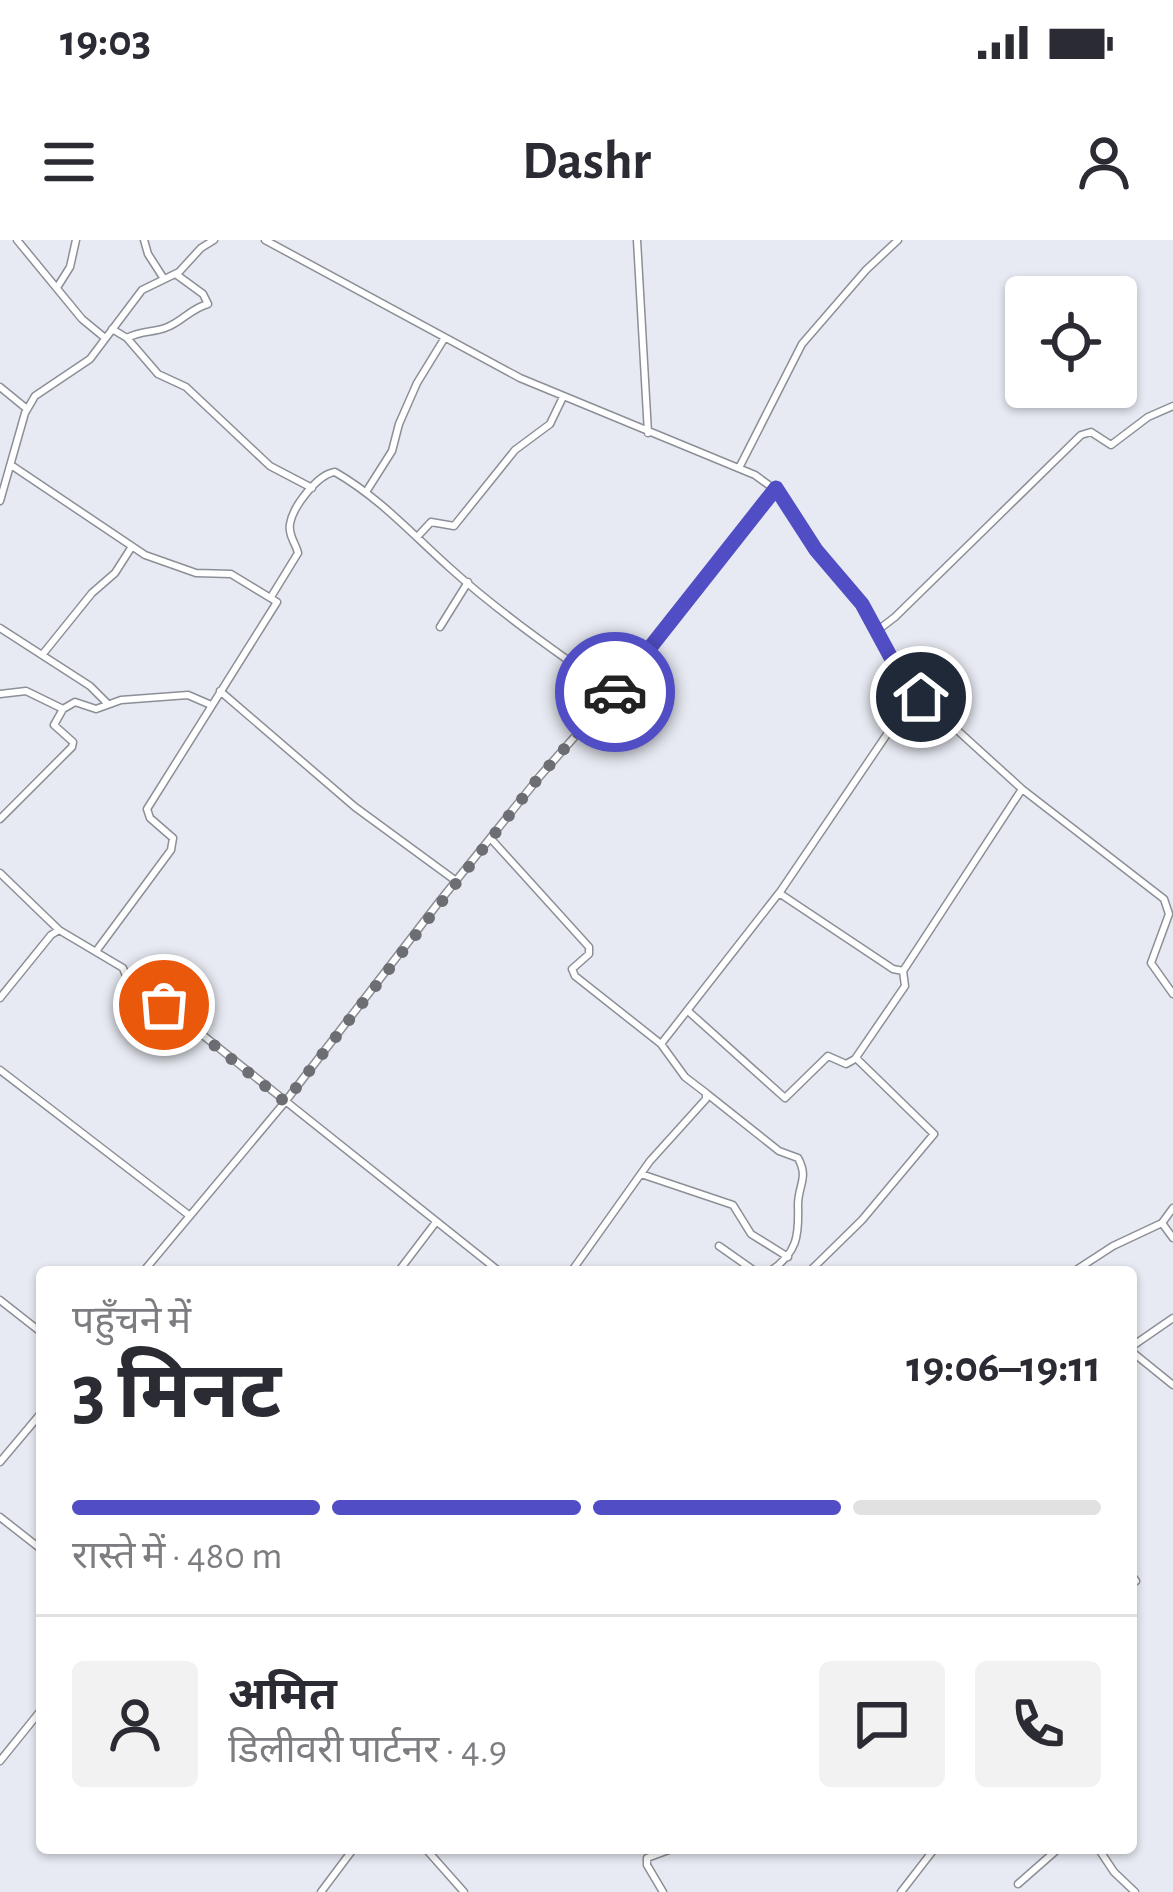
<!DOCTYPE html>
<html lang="hi">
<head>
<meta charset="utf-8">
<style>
	:root { --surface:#fff; --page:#f2f2f3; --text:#2b2b33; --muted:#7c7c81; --line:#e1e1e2; --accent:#514dc4 }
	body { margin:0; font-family:"Alegreya Sans","Noto Sans Devanagari",sans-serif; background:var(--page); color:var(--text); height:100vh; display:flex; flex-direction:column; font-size:45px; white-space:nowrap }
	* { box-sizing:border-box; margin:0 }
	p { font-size:39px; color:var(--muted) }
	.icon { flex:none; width:66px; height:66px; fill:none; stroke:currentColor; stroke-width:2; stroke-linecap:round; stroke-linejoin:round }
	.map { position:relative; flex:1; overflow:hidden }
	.sheet { position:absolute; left:36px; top:1026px; width:1101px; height:588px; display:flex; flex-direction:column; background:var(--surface); border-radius:12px; box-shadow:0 3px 9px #0004 }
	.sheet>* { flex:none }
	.fabs { position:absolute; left:1005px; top:36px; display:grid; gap:24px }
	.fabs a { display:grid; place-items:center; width:132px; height:132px; border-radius:12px; background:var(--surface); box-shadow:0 3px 9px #0004; font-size:60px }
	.pin { position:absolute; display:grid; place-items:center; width:102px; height:102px; color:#fff; margin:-51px; border:6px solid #fff; border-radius:50%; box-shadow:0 3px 12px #0007 }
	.courier { position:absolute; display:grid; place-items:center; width:120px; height:120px; margin:-60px; border:9px solid #514dc4; border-radius:50%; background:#fff; color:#222; box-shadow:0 3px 15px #0007 }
	.summary em { font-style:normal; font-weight:700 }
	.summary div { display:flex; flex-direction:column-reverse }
	.summary { display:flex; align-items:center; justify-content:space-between; height:204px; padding:0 36px }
	h1 { font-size:78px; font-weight:700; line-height:90px }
	.bar { display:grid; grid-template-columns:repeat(4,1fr); gap:18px 12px; align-content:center; height:144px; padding:0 36px }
	.bar i { height:15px; border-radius:9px; background:var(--line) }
	.bar .current { background:var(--accent) }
	.bar p { grid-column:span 4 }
	.line { display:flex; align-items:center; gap:30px; padding:0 36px; border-top:3px solid var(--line) }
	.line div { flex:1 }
	.round { display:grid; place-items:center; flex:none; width:126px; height:126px; border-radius:12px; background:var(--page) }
	.status { display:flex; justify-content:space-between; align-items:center; height:84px; padding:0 60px; background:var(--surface); direction:ltr }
	.status svg { height:33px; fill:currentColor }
	header { display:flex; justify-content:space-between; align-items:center; height:156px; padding:0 36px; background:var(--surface); font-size:54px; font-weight:700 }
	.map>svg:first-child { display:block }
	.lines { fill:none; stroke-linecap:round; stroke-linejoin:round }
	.street-casing { stroke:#8b8f96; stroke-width:9 }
	.street { stroke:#fff; stroke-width:6 }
	.done { stroke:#6c6e73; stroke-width:12; stroke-dasharray:0 21.6 }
	.route { stroke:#514dc4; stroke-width:15 }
</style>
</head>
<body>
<div class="status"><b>19:03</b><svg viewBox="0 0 49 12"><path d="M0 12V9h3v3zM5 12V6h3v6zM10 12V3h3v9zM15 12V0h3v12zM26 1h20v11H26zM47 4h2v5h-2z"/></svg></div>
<header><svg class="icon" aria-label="menu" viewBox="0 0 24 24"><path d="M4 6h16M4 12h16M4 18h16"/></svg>Dashr<svg class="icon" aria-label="person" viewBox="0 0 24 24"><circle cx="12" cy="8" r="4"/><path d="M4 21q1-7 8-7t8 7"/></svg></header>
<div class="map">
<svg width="1173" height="1652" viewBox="0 0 1173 1652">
	<rect width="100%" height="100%" fill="#e7eaf2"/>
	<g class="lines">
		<defs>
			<path id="street" d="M17,0L82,79L105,98
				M144,0L148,14L164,39
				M265,0L520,138L755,235L781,254L816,310L862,364L895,425L913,450L1022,549L1164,659L1169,674L1151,723L1173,754
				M637,0L648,193
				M58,46L70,27L76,0
				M112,89L127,98L158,134L186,147L270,226L312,248
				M127,98C142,90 151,93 165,88C181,83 191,68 208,64L203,54L177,35
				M0,147L27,169
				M11,225L145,315L196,333L231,334L277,362L147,569L150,578L173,598L171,610L97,710
				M739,228L802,104L866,30L898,0
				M366,252L392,211L399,184L417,143L444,99
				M0,261L25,173L35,156L90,119L142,50L179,32L201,8L214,0
				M418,296L431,282L454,286L515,210L550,184L563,157
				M271,357L298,313C296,304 288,295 290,284C293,266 318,234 335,232C380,258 412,294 450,328C501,374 558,413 614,453
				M440,387L468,342
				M0,388L90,446L108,464
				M878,390L895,377L1081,195L1091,192L1111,205L1148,177L1173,166
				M42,415L92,353L115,333L131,308
				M220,451L355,567L456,641
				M0,454L26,451L63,469L75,462L96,469L121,460L188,455L211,465
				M0,579L72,507L73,502L54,485L63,469
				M492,600L589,707V714L572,729L575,736L661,804L779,653L893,729L903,731L1022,549
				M0,633L59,690
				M780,652L900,475L891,468L901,434
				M0,758L51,695L59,690L123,728L133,755L170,769L500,1032
				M688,771L785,858L828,816L846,824L855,819L905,746L903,731
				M0,830L190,976
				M706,853L779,911L798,918C809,938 798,945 798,965C799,995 798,1013 769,1032
				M641,934L733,965L751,994L788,1017
				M1173,968L1162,983L1173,998
				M719,1006L756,1032
				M143,1032L285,862L439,662L540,536L631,433L776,248
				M398,1032L436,982
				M571,1032L650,921L706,859V853L685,837L661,804
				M809,1032L862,980L934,894L856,818
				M1073,1032L1113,1006L1162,983
				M0,1060L42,1093
				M1131,1107L1173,1078
				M1131,1111L1173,1145
				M0,1222L42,1172
				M0,1277L42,1310
				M1131,1334L1136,1341
				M0,1521L42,1469
				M425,1608L464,1652
				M1098,1608L1114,1632L1135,1652
				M1018,1644L1059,1608
				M321,1652L354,1608
				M663,1652L647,1625V1618L674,1608
				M901,1652L935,1608"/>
		</defs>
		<use href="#street" class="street-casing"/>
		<use href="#street" class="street"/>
	</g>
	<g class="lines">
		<path class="done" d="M164,765L285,862L540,536L615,452"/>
		<path class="route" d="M615,452L776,248L816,310L862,364L895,425L921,457"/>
	</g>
</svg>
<div class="fabs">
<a><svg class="icon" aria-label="locate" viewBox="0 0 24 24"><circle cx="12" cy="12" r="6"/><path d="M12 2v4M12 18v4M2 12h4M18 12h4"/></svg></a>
</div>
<div class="pin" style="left:164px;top:765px;background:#ea580c"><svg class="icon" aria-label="bag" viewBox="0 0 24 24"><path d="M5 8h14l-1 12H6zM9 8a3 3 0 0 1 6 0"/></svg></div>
<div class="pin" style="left:921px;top:457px;background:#1f2937"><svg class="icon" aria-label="home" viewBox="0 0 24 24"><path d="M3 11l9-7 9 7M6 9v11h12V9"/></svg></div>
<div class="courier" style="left:615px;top:452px"><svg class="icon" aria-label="car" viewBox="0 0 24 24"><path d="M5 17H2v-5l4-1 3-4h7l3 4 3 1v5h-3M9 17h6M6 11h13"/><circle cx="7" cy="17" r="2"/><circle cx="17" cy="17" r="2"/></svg></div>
<section class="sheet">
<div class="summary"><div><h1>3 मिनट</h1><p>पहुँचने में</p></div><em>19:06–19:11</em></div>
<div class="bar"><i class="current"></i><i class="current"></i><i class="current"></i><i></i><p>रास्ते में · 480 m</p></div>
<div class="line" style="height:216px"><a class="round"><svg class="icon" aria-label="person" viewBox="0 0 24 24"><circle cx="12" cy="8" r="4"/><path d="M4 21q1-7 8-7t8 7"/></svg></a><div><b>अमित</b><p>डिलीवरी पार्टनर · 4.9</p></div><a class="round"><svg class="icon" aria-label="chat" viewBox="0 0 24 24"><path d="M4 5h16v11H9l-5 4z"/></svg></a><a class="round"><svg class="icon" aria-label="phone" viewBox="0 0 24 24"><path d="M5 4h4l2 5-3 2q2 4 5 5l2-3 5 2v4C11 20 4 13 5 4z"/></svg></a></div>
</section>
</div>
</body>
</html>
